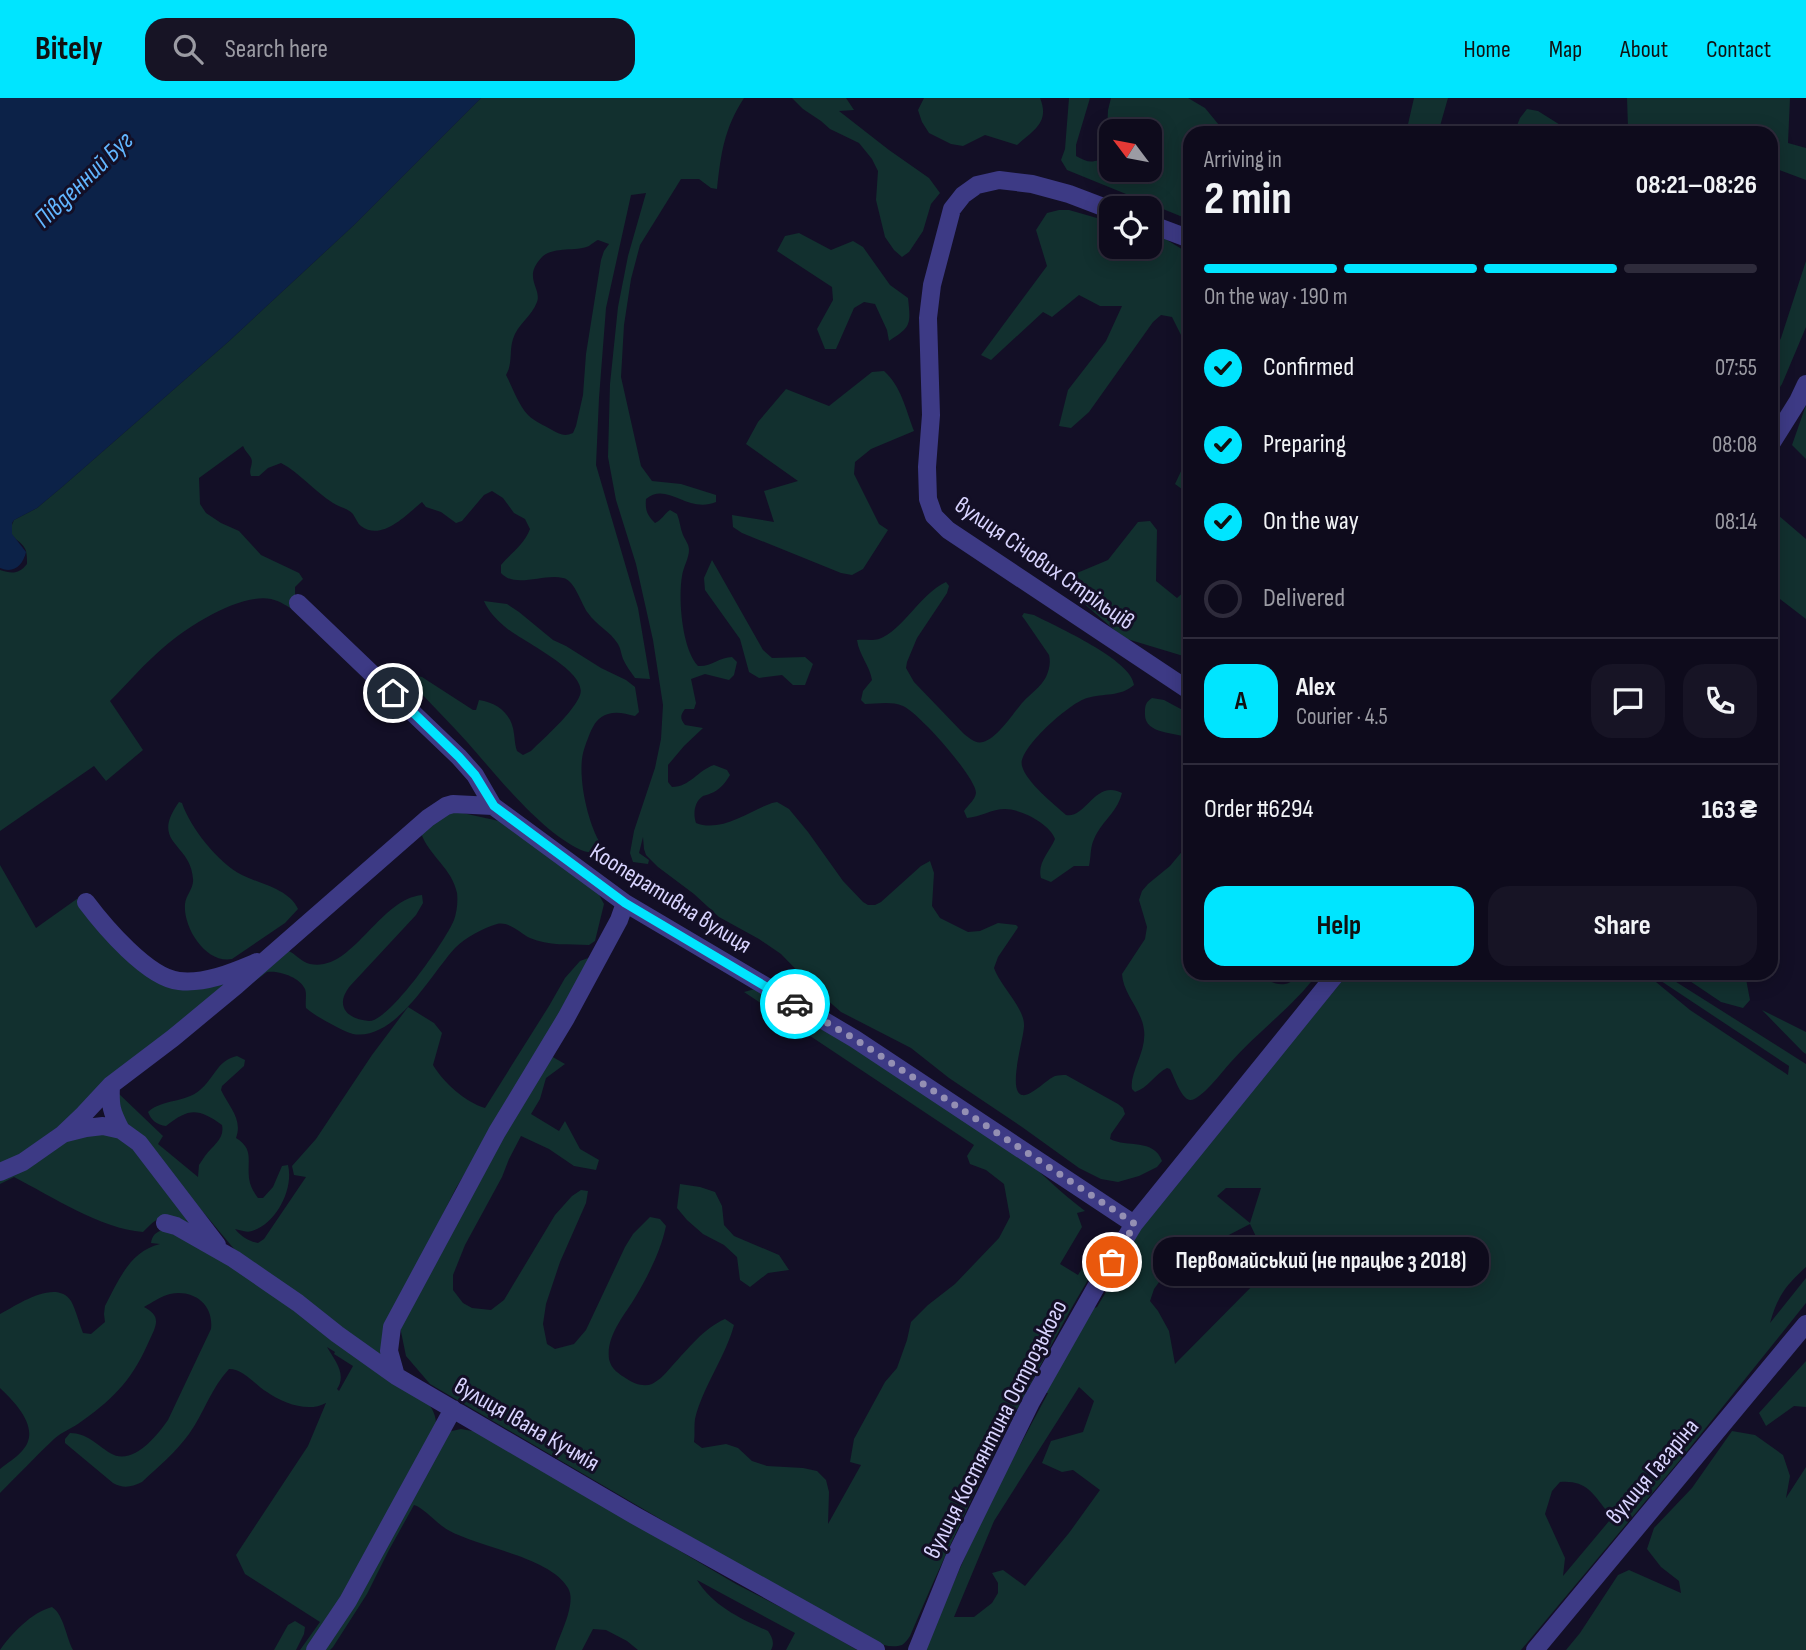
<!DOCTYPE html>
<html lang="en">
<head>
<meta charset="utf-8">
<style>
	:root { --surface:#0e0b1c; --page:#171425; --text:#f1f3f6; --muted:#9b9ba3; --line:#2e2b3b; --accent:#00e5ff }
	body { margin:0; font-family:"Sofia Sans Condensed",sans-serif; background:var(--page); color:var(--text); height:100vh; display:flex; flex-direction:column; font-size:26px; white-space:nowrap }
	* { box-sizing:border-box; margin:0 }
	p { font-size:23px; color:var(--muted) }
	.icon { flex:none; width:38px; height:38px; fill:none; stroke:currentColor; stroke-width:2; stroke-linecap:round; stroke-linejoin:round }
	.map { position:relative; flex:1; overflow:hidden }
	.panel { position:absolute; left:1183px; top:28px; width:595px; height:854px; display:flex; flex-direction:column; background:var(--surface); border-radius:21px; box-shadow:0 4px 18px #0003,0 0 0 2px var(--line) }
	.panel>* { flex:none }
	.needle { width:46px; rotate:302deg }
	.fabs { position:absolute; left:1099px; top:21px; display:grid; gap:14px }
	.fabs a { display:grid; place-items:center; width:63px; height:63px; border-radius:14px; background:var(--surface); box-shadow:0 4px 18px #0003,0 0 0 2px var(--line); font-size:35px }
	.pin { position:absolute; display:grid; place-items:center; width:60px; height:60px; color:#fff; margin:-30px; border:4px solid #fff; border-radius:50%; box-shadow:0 2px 7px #0007 }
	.courier { position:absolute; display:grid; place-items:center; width:70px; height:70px; margin:-35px; border:5px solid #00e5ff; border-radius:50%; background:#fff; color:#222; box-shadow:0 2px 9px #0007 }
	.bubble { position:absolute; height:49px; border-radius:21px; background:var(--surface); box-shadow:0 4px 18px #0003,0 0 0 2px var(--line); font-size:23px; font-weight:700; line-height:49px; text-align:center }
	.summary em { font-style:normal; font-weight:700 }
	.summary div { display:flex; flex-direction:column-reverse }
	.summary { display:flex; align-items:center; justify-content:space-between; height:119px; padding:0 21px }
	h1 { font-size:46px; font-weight:700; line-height:52px }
	.bar { display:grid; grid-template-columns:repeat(4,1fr); gap:10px 7px; align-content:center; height:84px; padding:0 21px }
	.bar i { height:9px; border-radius:5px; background:var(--line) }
	.bar .current { background:var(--accent) }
	.bar p { grid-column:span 4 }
	.line { display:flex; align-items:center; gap:18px; padding:0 21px; border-top:2px solid var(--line) }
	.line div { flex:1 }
	.round { display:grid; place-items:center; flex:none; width:74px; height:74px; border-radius:21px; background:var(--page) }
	ol { padding:0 21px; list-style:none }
	li { display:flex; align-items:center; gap:21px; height:77px }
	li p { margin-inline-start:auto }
	li .icon { padding:7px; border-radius:50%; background:var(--accent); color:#111; stroke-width:4 }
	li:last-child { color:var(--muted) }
	li i { width:38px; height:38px; border:4px solid var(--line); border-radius:50% }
	.action { display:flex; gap:14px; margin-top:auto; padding:14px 21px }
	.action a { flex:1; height:80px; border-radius:21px; background:var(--accent); color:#111; font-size:28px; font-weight:700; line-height:80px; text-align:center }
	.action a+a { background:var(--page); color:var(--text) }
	header { display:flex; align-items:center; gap:42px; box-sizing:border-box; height:98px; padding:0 35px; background:var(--accent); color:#111 }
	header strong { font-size:33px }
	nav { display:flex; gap:38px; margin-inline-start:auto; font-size:24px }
	.search { width:490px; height:63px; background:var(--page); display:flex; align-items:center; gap:18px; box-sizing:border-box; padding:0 24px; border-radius:21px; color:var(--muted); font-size:26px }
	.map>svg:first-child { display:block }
	.green { fill:#12302f; fill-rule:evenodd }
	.water { fill:#0c2248 }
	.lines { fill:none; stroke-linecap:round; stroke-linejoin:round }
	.minor { stroke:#3d3a85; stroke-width:18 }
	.done { stroke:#948fb3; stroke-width:7; stroke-dasharray:0 12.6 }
	.route { stroke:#00e5ff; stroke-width:9 }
	.labels { text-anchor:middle; stroke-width:6; stroke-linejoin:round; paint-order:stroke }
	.street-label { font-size:24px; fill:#d9d4ff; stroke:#130f26 }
	.water-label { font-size:26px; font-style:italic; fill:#62b6ff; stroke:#130f26 }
</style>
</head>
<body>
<header>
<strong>Bitely</strong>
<div class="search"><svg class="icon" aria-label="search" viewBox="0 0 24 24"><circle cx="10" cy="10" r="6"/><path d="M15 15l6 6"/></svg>Search here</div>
<nav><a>Home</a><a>Map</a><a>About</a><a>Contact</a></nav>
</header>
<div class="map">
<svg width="1806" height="1552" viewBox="0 0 1806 1552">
	<rect width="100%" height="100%" fill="#130f26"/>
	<path class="green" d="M481,0H744C724,31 721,55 717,91L711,90L699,81H681L640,147L631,181L624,227L621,279L641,368L652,383L681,386L716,397V404C687,416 667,383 646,401C645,412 647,417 655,425C662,422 664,416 670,412L677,416C680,423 680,430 683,437C685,442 689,446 689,452C689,460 683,470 682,478C678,501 682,551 698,568C711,569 720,559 732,559L737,564L734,577L729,582L705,576L691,581L696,605L694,611H685C680,617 680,621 685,627L703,630L684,648L668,667V684L672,689C690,689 698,672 714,667L727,672L730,677C726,684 721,690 714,694C712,695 704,698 703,698C694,704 693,716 696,725C721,735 749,713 772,705L777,704L789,711L808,734L843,783L863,804L868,807H875L881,804L921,768L930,763L934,775L932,808L940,820L968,834L980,833L998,825L1016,827L1018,829L1017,831L998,859L994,870C1000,888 1025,910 1024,928C1024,940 1007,993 1022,997C1031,999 1047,981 1055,978C1059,977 1062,977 1066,977L1118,1006L1123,1010L1125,1016L1111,1036L1110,1041C1127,1050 1154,1040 1162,1063L1157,1069L1139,1078L1118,1084L1101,1081L1079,1070L1022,1029L949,980L911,950L841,914L817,893L781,856L759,841L719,819L694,796L658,769L646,757L644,751L643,739L639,755L649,762L648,766L633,764L630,755L634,733L655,670L661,641L663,607L653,542L636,466L616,402L608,359L610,286L618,209L628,158L646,95L631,97L606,210L599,300L596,367L638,510L650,581L635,580C631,574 626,568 623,561C621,556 621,551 618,546C610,533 596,527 588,515C581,506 575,482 563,480C544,475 515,491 501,475V467C511,455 524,447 530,431L525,421L514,415L503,400L492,393L484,397L462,423L456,425L441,414L426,409L422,404C407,416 382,444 361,428C357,425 355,418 352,415C347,410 339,409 333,405C314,393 300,375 281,365L268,370L259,378H251C248,371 254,366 251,360C249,356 245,353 243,348L199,380L200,406L206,415L221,425L239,433L261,457L299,475L303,481L295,489V513C287,508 280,503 271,501C239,495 187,529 164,549C145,565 128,585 110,603L143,652L106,683L94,668L0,733V472C12,476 19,476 27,466C27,462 27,457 26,453C22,440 4,442 14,422L37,410L62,389L228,244L354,127ZM598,142L609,146L604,153L601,162L586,256L583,297L576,328L573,335C564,339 560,336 552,332C544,327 535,324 528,317C518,306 513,290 506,277C513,265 509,253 513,241C517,227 532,218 537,204C542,190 522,180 542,159C554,148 575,154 589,148C590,147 597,142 598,142Z
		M792,0H846L854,12L839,13L889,52L929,80L940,95L931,106L923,133L909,154L902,159L894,152L885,139L876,102L878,73L872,61L859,45L830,31L821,23L803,11Z
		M924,0H1040C1050,24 1034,32 1017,47L985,37L963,48L951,46L929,35L922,24L918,12Z
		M1069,0H1090L1076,47V58C1088,65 1095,66 1106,57L1108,12L1111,0H1188L1205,10L1219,27L1222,35H1190V122L1067,72L1061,62L1065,51ZM1111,33H1150V72H1111Z
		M1414,0H1448L1438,35H1406Z
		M1627,0H1790L1788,45L1806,50V82L1771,69V35H1624L1628,29Z
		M1527,11L1538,13L1573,35H1518L1516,30L1520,20Z
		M1059,112H1069L1111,124V149H1150V135L1162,139L1190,156V238L1181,237L1172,219L1161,217L1153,224L1089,314L1071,330L1059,328L1068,292L1106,243L1122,208H1100L1079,197L1052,219L1043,214L991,262L981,257L1047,168L1036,132L1047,115Z
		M799,135L831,152L853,143L863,149L890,187L908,200C911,227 911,229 889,243L887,232L875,206L864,204L854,210L836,251H825L817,231L833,202L832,189L777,153L785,138Z
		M1806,163V229L1782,286L1771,303V259L1781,240Z
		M884,273C901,288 906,312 914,333L871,351L855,364L854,376L879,426L888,432L863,471L852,477L841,475L742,435L733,429L732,417L774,424L764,393L798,383L746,346L758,324L786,291L829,308L872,274Z
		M1806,307V361L1792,347Z
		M1190,354V397L1175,386Z
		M1771,411L1806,441V521L1771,494Z
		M1150,423L1157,432L1156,483L1177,500L1186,492L1190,479V560L1127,541L1118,535L1074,497L1072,485L1077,475L1108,462L1138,424Z
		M712,462L763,552L772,560L805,559L813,566L805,587H793L782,577L759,580L749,574L740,541L705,492L704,480Z
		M946,484L949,488L947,495L917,540L907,564L906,570L914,584L963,635C969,640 975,646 983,644C998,640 1013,615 1023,604C1030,596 1041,589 1046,579C1049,572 1051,565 1049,557L1025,522L1022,518L1024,515L1034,517C1057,529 1132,562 1134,587C1120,599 1104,595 1087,600C1071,604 1017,651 1022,668C1026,684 1054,706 1066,717C1086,721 1095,681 1122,695C1118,712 1105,721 1097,735C1089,749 1092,755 1089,768H1074L1051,784L1041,780C1037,765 1049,755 1055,741C1050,726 1021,711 1005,711C992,711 980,719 967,720L964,713C968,707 975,702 976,695C976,679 918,614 903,608C891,603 877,606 865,606L861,602L863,593L872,582C870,568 859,557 857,542C864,541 871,543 879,541C903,532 920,496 946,484Z
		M484,503L507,506L519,514L553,542L566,548L601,570L626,582L635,589L639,614L635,618C626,616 617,613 608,616C598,619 594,626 590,635C587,643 583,652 582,661C579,686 589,731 604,751L602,754C595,755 588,755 581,752C541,734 497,678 468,645C451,626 433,608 416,590L413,585L417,578L422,579L473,612H476L479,602C498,605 512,616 514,636C515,643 515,647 517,653L523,657L531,653C544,640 574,614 580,597C589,573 519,542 504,528C497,522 488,513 484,503Z
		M1152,600L1164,602L1190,616V640C1175,634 1143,637 1145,614C1145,607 1146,604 1152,600Z
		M179,704L182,705C190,729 218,765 242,777C260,786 289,791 298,811L285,825L232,861C206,866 183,830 185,806C186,797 194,790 193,781C191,744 149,746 179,704Z
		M458,714L499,723L597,793L604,806L595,843L589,847C570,846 548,848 530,840C520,835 509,823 497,826C483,830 465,840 455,850C430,877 396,943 353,936C346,934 339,930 333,927C324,922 314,917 306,910C305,904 307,896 305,891C300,879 278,872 267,874L27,1052L0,1067V767L36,830L81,798L168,886L287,852C296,856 301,864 310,866C352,875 379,801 422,797L423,805L416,817L350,888C335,907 345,921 369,923C389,924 446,842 454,822C457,814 458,803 457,795C452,770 429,758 421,735L442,716Z
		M1190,744V875C1209,875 1229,874 1247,875C1260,876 1271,888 1285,886C1292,885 1295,880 1298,875H1318C1293,909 1258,933 1230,965C1223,973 1200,1003 1190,1002C1181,1001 1174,978 1170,971L1167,970C1155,976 1148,990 1135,994L1132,991C1129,975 1147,953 1144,932C1142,912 1123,896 1122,876L1145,841L1147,829L1139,802L1142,793L1148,786L1170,768Z
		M591,859L559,920L456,1090L402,1198L383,1259L240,1158L141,1040L122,1026L117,994L163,1038L158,1046L198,1079L199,1067C201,1064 203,1061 205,1058C213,1047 225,1041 222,1027C198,1010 189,1010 166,1028C157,1027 151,1022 148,1014C162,1001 185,1005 200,992C214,981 217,962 237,958L245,962L244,968L222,988L221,992C229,1009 243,1021 236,1040C254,1051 247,1062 249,1080C250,1088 253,1093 258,1100H263L273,1089L282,1068L288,1067C294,1091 276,1126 252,1133C246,1135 240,1132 235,1131C242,1139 248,1143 258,1145L264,1141L306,1079L294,1077L292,1068L316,1041L372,957L408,909L434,925L442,935L433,967C444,985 465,1004 485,1010L549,908L565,880L580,863Z
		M1346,875H1645L1690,912L1788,977L1789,968L1649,875H1662L1806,966V1169C1786,1187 1777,1199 1770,1225L1806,1180V1205L1680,1362L1521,1552H925L930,1538L988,1407L1048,1295H1045L1092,1211L1097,1209L1112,1184L1139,1125L1338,888ZM1226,1090H1261L1250,1125L1217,1098ZM1250,1126L1261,1149L1264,1176L1175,1266L1169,1233L1158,1213L1150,1203L1154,1191L1168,1172L1188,1150L1198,1142L1221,1141ZM1079,1289L1094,1303L1083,1334L1051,1343L1042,1365L1062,1374L1073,1372L1100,1392L1069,1435L1025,1488L1003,1472L992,1475L998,1485V1495L992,1505L974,1519H954L994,1423ZM1651,1373L1563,1478L1565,1460L1545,1416L1552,1393L1560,1384C1585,1382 1592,1394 1606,1412L1617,1408Z
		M1678,875H1751L1746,881L1750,902L1743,910L1721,904Z
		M755,891L763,893L1018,1054C1040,1074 1061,1095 1085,1113L1077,1115L1082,1129L1060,1166L1078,1177L1089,1159L1096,1169C1075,1202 1057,1237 1038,1272C991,1359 948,1448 910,1538C908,1541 905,1545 902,1547C887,1552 866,1541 853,1534L430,1286L406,1258L400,1229L510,1025L551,958L565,966L546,980L540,1001L531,1016L559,1033L565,1023L580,1051L599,1062L596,1072L574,1068L549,1051L521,1038L509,1061L502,1079L465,1147L453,1177V1192L463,1205L472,1210L491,1212L504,1202L555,1117L572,1098L581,1092L588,1093L586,1105L560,1164L546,1206L543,1226L547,1246L555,1251L574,1246L586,1232L625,1149L633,1136L650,1119L660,1121L666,1128C661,1152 649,1176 636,1198C625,1217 606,1237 609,1261C611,1271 619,1276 627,1281C634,1286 644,1289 652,1286C660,1282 667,1274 672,1268C688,1251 704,1230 725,1221L734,1227C725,1260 703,1288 695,1321C694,1328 695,1337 694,1344L702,1350L726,1346L738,1350L752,1363L767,1368L803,1370L817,1373L826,1382L829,1394L828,1426L861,1367L850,1364L854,1341L885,1284L897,1270L907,1242L911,1224L928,1207L955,1186L999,1140L1010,1119L1004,1086L986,1072L970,1066L967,1058L974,1047L744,894Z
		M1762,912L1806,934V956L1803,954Z
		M107,1033L132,1047L194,1122H186L191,1125L185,1128C161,1118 162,1115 143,1134C101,1131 51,1098 14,1079L0,1086V1078L67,1042Z
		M680,1086L700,1089L715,1094L722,1108L724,1127L734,1138L779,1157L789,1172L768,1175L750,1189L740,1182L737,1159L724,1147L703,1136L687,1122L677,1110Z
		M163,1132L211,1153L425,1302C434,1311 437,1320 436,1333L447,1334L461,1331L478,1334L736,1486L807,1523L857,1552H786L795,1535L697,1482C713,1508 741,1521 768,1533C772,1539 775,1545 771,1552H638L627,1543L606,1532L593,1531L582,1552H555C560,1536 577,1505 568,1490C550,1459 480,1450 448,1432C437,1426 423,1409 414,1407L389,1452L367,1496L333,1549L330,1552H300L320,1524L245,1476L236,1457L308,1348L326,1305C308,1315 283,1305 267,1294C255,1287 244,1271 229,1271C211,1290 204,1315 189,1336C176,1354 158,1369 142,1384C131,1389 124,1391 113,1385L65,1345V1341L70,1335C87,1335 97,1347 110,1355C132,1369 157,1338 168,1322L211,1231C214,1206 193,1191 170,1196C161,1198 153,1204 144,1209C161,1218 157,1226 150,1241C133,1280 117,1298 82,1323C73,1330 63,1333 54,1341C36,1358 18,1377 0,1395V1371C7,1365 16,1360 22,1353C42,1332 16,1305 0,1290V1216C17,1207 56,1180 71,1203C76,1212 79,1225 83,1235L91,1236L105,1224L104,1216L105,1208C118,1183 130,1153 160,1146L151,1145C152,1137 156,1134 163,1132ZM327,1249L335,1254L334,1256L353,1268L339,1293L337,1291C347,1276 335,1263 327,1249Z
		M1806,1263V1309L1794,1308L1766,1328L1759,1315Z
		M1732,1333L1755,1337L1783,1357L1790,1378L1786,1400L1806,1369V1552H1566L1580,1535L1618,1477L1629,1472L1681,1495L1679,1483L1661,1469L1647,1451L1654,1430L1692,1390Z
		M52,1509C64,1517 66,1539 73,1552H0C11,1536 32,1514 52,1509Z
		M295,1523L305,1529L304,1536L296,1552H274L288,1527Z"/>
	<path class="water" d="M0,0H481L354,127L228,244L62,389L37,410L14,422L12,425V436L26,454C23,467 14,476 0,470Z"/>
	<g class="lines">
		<path class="minor" d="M1111,112L1069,96L1032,86L999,82L977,87L963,97L952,111L932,187L928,220L931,317L927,369L928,401L934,418L948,432L1190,593
			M1150,126L1190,141
			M1771,346L1798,303L1806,286
			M298,505L459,659L475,677L493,708L625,805L855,941L1134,1126
			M86,804C104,828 148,880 179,883C206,886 233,874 257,864
			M111,987C110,1008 111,1013 121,1032
			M66,1035L86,1030L103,1028L121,1032L139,1045L217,1147
			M0,1074L23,1064L63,1036L84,1016L111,987L173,940L237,887L428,720L446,708L453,706L493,708
			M165,1125L176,1128L234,1161L298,1205L337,1236L396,1278L634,1417L876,1552
			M396,1278L389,1253L392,1229L497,1034L566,920L619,822L625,805
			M315,1552L348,1503L453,1311
			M917,1552L953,1463L1031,1304L1100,1182L1134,1126L1337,875
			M1535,1552L1806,1226"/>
	</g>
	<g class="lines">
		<path class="done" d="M795,906L855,941L1135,1126L1112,1164"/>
		<path class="route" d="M393,595L459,659L475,677L494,708L625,805L795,906"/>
	</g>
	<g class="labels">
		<g class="street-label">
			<text transform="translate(1045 465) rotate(35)" y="8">вулиця Січових Стрільців</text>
			<text transform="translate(671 800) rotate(32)" y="8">Кооперативна вулиця</text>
			<text transform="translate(527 1326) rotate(30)" y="8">вулиця Івана Кучмія</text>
			<text transform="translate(995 1331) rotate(-63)" y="8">вулиця Костянтина Острозького</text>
			<text transform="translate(1652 1373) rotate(-50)" y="8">вулиця Гагаріна</text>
		</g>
		<g class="water-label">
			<text transform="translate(83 81) rotate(-44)" y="9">Південний Буг</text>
		</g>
	</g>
</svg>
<div class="fabs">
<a><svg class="needle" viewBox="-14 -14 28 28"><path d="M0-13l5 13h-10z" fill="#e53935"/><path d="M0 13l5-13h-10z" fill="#9b9ba3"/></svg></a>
<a><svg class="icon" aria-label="locate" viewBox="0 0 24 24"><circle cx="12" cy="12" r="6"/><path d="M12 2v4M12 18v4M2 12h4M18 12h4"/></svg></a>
</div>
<div class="pin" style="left:1112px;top:1164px;background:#ea580c"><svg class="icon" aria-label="bag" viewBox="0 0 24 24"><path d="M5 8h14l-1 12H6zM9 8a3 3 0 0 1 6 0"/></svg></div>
<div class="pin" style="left:393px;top:595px;background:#1f2937"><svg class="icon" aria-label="home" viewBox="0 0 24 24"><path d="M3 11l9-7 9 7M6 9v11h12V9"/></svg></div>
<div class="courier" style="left:795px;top:906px"><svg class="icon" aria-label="car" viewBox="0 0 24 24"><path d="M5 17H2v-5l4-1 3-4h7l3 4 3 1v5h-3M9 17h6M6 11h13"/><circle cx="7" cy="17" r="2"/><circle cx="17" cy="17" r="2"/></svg></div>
<div class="bubble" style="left:1153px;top:1139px;width:336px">Первомайський (не працює з 2018)</div>
<section class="panel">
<div class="summary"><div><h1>2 min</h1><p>Arriving in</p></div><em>08:21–08:26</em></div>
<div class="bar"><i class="current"></i><i class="current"></i><i class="current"></i><i></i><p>On the way · 190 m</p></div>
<ol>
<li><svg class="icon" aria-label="check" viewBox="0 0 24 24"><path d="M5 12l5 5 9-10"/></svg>Confirmed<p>07:55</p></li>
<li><svg class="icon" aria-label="check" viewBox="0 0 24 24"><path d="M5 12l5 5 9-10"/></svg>Preparing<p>08:08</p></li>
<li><svg class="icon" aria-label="check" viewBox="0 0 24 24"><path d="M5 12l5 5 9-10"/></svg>On the way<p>08:14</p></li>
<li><i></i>Delivered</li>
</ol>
<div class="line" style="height:126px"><b class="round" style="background:var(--accent);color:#111">A</b><div><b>Alex</b><p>Courier · 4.5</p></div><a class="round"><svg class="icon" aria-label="chat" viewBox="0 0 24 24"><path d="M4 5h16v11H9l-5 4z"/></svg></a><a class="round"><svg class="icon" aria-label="phone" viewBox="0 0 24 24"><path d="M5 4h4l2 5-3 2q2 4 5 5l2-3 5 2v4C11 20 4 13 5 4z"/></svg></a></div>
<div class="line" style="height:91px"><div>Order #6294</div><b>163 ₴</b></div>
<div class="action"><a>Help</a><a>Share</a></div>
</section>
</div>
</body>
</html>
